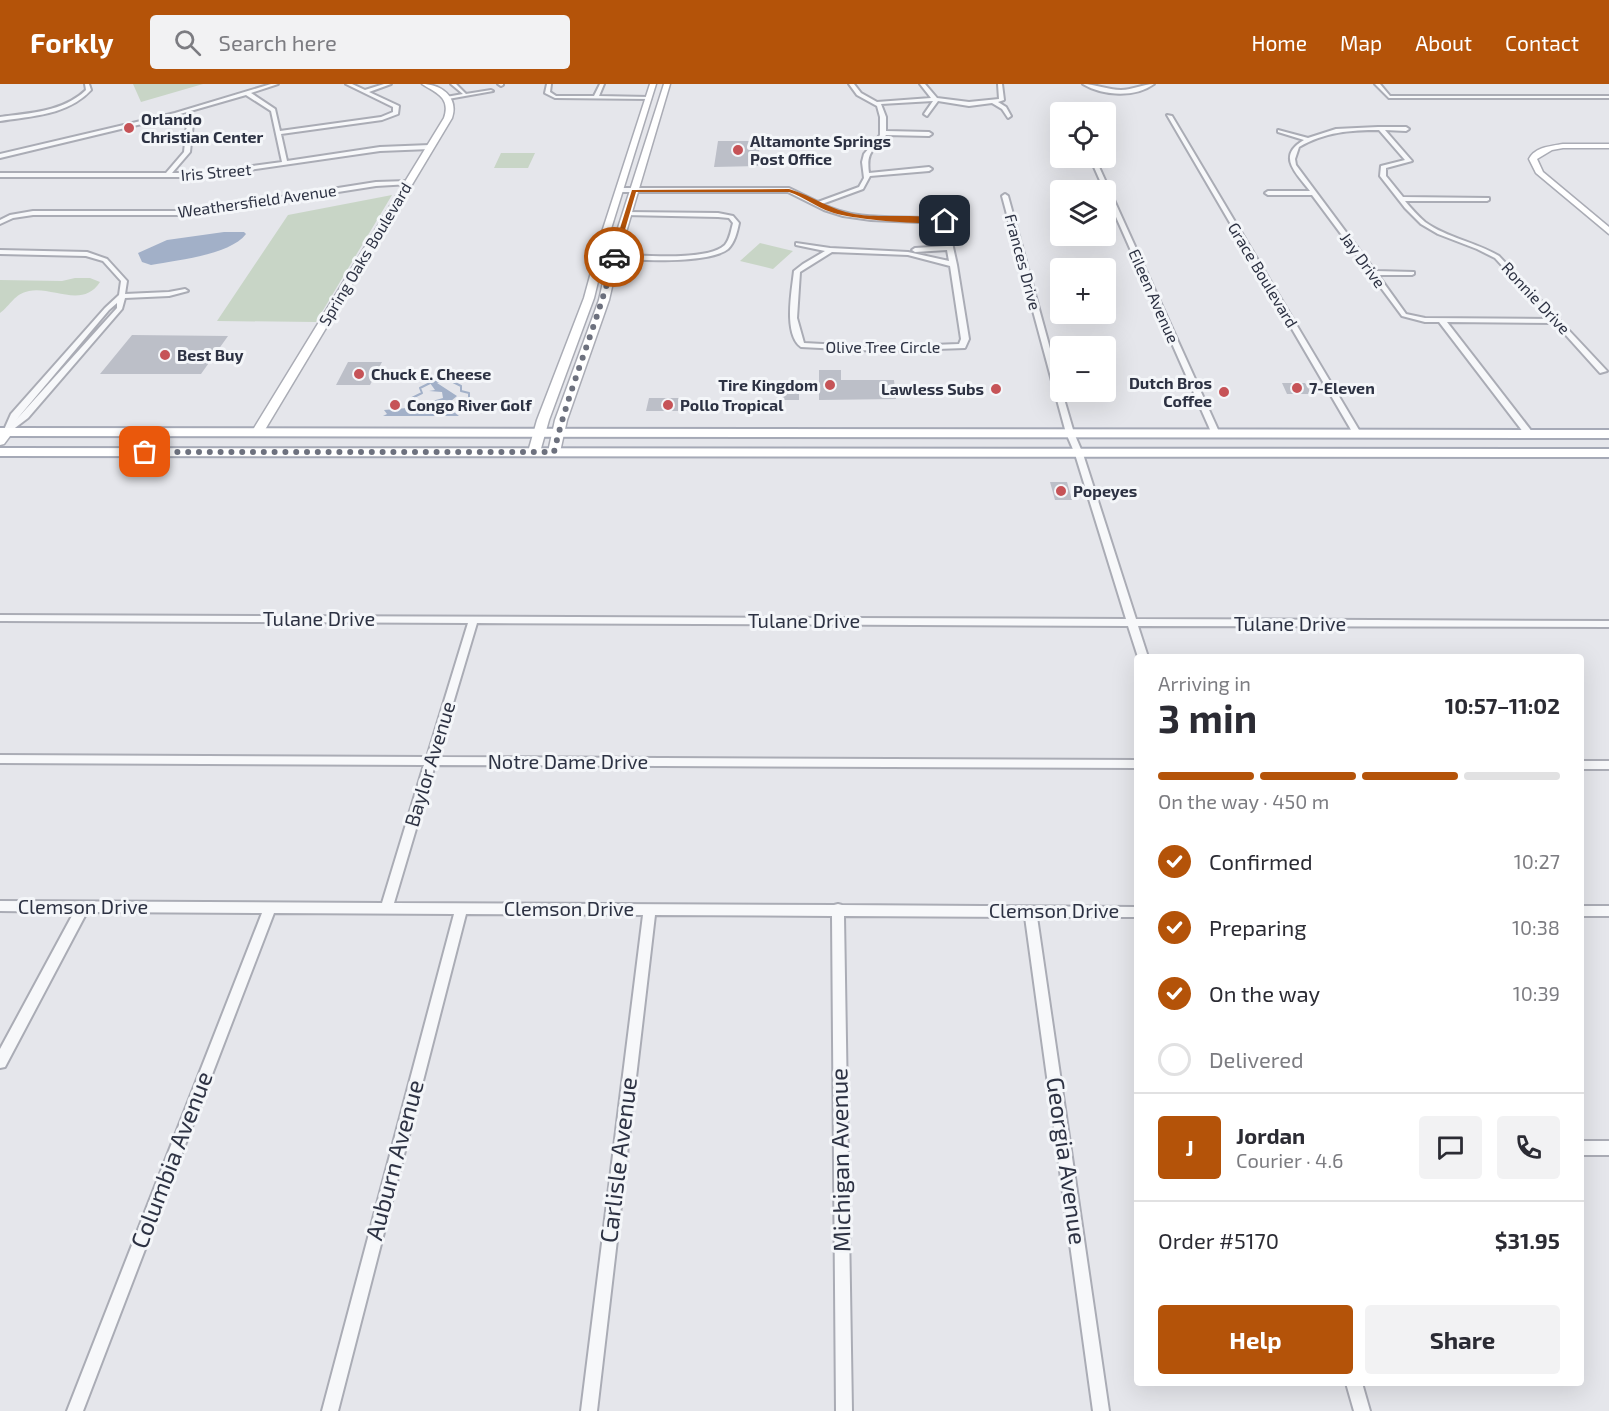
<!DOCTYPE html>
<html lang="en">
<head>
<meta charset="utf-8">
<style>
	:root { --surface:#fff; --page:#f2f2f3; --text:#2b2b33; --muted:#7c7c81; --line:#e1e1e2; --accent:#b45309 }
	body { margin:0; font-family:"Exo 2",sans-serif; background:var(--page); color:var(--text); height:100vh; display:flex; flex-direction:column; font-size:22px; white-space:nowrap }
	* { box-sizing:border-box; margin:0 }
	p { font-size:20px; color:var(--muted) }
	.icon { flex:none; width:33px; height:33px; fill:none; stroke:currentColor; stroke-width:2; stroke-linecap:round; stroke-linejoin:round }
	.map { position:relative; flex:1; overflow:hidden }
	.panel { position:absolute; left:1134px; top:570px; width:450px; height:732px; display:flex; flex-direction:column; background:var(--surface); border-radius:6px; box-shadow:0 6px 24px #0002 }
	.panel>* { flex:none }
	.controls { position:absolute; left:1050px; top:18px; display:grid; gap:12px }
	.controls a { display:grid; place-items:center; width:66px; height:66px; border-radius:6px; background:var(--surface); box-shadow:0 6px 24px #0002; font-size:30px }
	.pin { position:absolute; display:grid; place-items:center; width:51px; height:51px; color:#fff; margin:-26px; border-radius:12px; box-shadow:0 3px 9px #0006 }
	.courier { position:absolute; display:grid; place-items:center; width:60px; height:60px; margin:-30px; border:4px solid #b45309; border-radius:50%; background:#fff; color:#222; box-shadow:0 2px 8px #0007 }
	.head em { font-style:normal; font-weight:700 }
	.head div { display:flex; flex-direction:column-reverse }
	.head { display:flex; align-items:center; justify-content:space-between; height:102px; padding:0 24px }
	h1 { font-size:39px; font-weight:700; line-height:45px }
	.bar { display:grid; grid-template-columns:repeat(4,1fr); gap:9px 6px; align-content:center; height:72px; padding:0 24px }
	.bar i { height:8px; border-radius:4px; background:var(--line) }
	.bar .selected { background:var(--accent) }
	.bar p { grid-column:span 4 }
	.line { display:flex; align-items:center; gap:15px; padding:0 24px; border-top:2px solid var(--line) }
	.line div { flex:1 }
	.round { display:grid; place-items:center; flex:none; width:63px; height:63px; border-radius:6px; background:var(--page) }
	ol { padding:0 24px; list-style:none }
	li { display:flex; align-items:center; gap:18px; height:66px }
	li p { margin-inline-start:auto }
	li .icon { padding:6px; border-radius:50%; background:var(--accent); color:#fff; stroke-width:4 }
	li:last-child { color:var(--muted) }
	li i { width:33px; height:33px; border:3px solid var(--line); border-radius:50% }
	.cta { display:flex; gap:12px; margin-top:auto; padding:12px 24px }
	.cta a { flex:1; height:69px; border-radius:6px; background:var(--accent); color:#fff; font-size:24px; font-weight:700; line-height:69px; text-align:center }
	.cta a+a { background:var(--page); color:var(--text) }
	header { display:flex; align-items:center; gap:36px; box-sizing:border-box; height:84px; padding:0 30px; background:var(--accent); color:#fff }
	header strong { font-size:28px }
	nav { display:flex; gap:33px; margin-inline-start:auto; font-size:21px }
	.search { width:420px; height:54px; background:var(--page); display:flex; align-items:center; gap:15px; box-sizing:border-box; padding:0 21px; border-radius:6px; color:var(--muted); font-size:22px }
	.map>svg:first-child { display:block }
	.green { fill:#c8d5c6 }
	.water { fill:#a2b0c8; fill-rule:evenodd }
	.lines { fill:none; stroke-linecap:round; stroke-linejoin:round }
	.stream { stroke:#a2b0c8; stroke-width:2 }
	.building { fill:#bcbfc8 }
	.street-casing { stroke:#aaacb5; stroke-width:4 }
	.secondary-casing { stroke:#aaacb5; stroke-width:3 }
	.primary-casing { stroke:#a5a9b6; stroke-width:4 }
	.street { fill:#f7f8fa; fill-rule:evenodd }
	.secondary { fill:#fff; fill-rule:evenodd }
	.primary { fill:#fff; fill-rule:evenodd }
	.route { fill:#b45309 }
	.done { stroke:#6d717e; stroke-width:6; stroke-dasharray:0 10.8 }
	.poi-dot { fill:#c65357; stroke:#f4f6f9; stroke-width:2 }
	.labels { text-anchor:middle; stroke-width:6; stroke-linejoin:round; paint-order:stroke }
	.far-poi-label { font-size:16px; font-weight:bold; fill:#2d3243; stroke:#f4f6f9; text-anchor:start }
	.far-street-label { font-size:16px; fill:#2d3243; stroke:#f4f6f9 }
	.street-label { font-size:20px; fill:#2d3243; stroke:#f4f6f9 }
	.near-street-label { font-size:24px; fill:#2d3243; stroke:#f4f6f9 }
</style>
</head>
<body>
<header>
<strong>Forkly</strong>
<div class="search"><svg class="icon" aria-label="search" viewBox="0 0 24 24"><circle cx="10" cy="10" r="6"/><path d="M15 15l6 6"/></svg>Search here</div>
<nav><a>Home</a><a>Map</a><a>About</a><a>Contact</a></nav>
</header>
<div class="map">
<svg width="1609" height="1327" viewBox="0 0 1609 1327">
	<rect width="100%" height="100%" fill="#e5e6eb"/>
	<path class="green" d="M133,0H203L141,18Z
		M501,69H535L528,84H494Z
		M392,111L316,238L217,237L288,131Z
		M760,159L793,167L773,185L740,177Z
		M75,194H90L100,198C83,225 52,202 29,207C14,210 11,221 0,229V196L62,197Z"/>
	<path class="water" d="M224,148H244L246,150C230,171 177,176 151,181L142,178L138,169L167,156Z
		M434,297L457,312L451,317L464,321L454,328L459,332H383L387,330L384,326L407,324L443,314L442,308L429,307L435,306L430,299ZM454,319L457,321L454,325L445,329L409,327L425,321Z"/>
	<g class="lines">
		<path class="stream" d="M405,295H412
			M431,295L435,298L451,297L461,302V307L469,309V315
			M416,296L429,295
			M412,314L422,309L420,304L430,299"/>
	</g>
	<path class="building" d="M718,57H760L758,82L714,83Z
		M132,251L228,252L201,290H100Z
		M348,278H382L370,301H336Z
		M819,286H841V296H894L896,315L819,316Z
		M782,297H799V316H781Z
		M1282,299H1305L1312,310H1287Z
		M649,314H688L687,327H646Z
		M1050,398H1067L1072,416H1055Z"/>
	<g class="lines">
		<defs>
			<path id="street" d="M85,0H89L91,6C68,31 32,32 0,37V33C30,29 63,28 86,6Z
				M271,0H278L251,9L275,25L280,47L381,33L393,28V23L346,0H352L365,6L384,0H391L369,8L399,22L398,30L382,36L281,50L287,77L380,63L430,61L433,63L430,65L380,67L201,93H0V89H166L184,68L187,40L175,32L0,74V70L175,29ZM246,11L271,27L282,78L201,89H172L190,68L193,39L180,30Z
				M451,0H456L466,10L491,6L493,7L448,15L446,13L463,10Z
				M498,0H503V1L501,2Z
				M547,0H551L550,8L556,12H594L600,0H604L599,12L649,13L651,14L649,15L555,14L545,9Z
				M849,0H854L861,9L877,18L931,14L920,0H925L937,14L969,18L999,15L998,0H1002L1004,16L998,18L1006,23L1011,32L1008,34L1002,25L992,19L969,22L938,17L927,32L924,30L933,17L881,20L886,33V47L929,48L932,50L929,52L886,51C874,67 866,66 869,89L929,83L932,85L929,87L870,92L863,105L822,120C861,140 906,130 947,136L957,181L969,255L965,264L879,267L801,263C783,250 792,206 794,187L803,180L825,167L796,161V159L830,164L908,168L949,177L947,166L915,168L912,166L915,164L947,162L942,139L871,136L843,132L824,126L788,108H620L617,106L620,104H789L818,118L859,103L864,94L862,78L864,70L880,51V33L877,22L857,11ZM832,168L908,171L950,182L961,255L959,260L879,263L804,259L797,234L800,188Z
				M1083,0C1095,0 1108,6 1121,6C1133,6 1143,0 1154,0C1135,14 1103,12 1083,0Z
				M1375,0H1380L1390,12H1609V14H1389Z
				M1167,31L1172,32L1362,351L1361,353H1355L1354,351Z
				M1378,43H1406L1409,45L1406,47L1385,46L1412,77L1386,84V92L1403,113L1489,114V116L1487,117H1405C1411,124 1418,132 1425,138C1447,154 1476,158 1499,172L1607,287L1600,289L1555,239L1447,238L1533,349V353H1527L1439,238H1425L1402,232L1312,111H1268L1265,109L1268,107H1310C1296,89 1276,72 1304,56L1278,48V46L1308,54L1336,45ZM1379,46L1405,76L1381,82L1380,92L1405,124L1421,140L1438,150L1477,165L1495,174L1551,235L1425,234L1406,230L1378,191H1412L1414,190V188L1375,187L1296,81L1295,75L1299,63C1325,48 1350,46 1379,46Z
				M1090,74H1095L1220,350L1219,352H1216L1212,350Z
				M408,97L411,99L410,100L376,102L193,131H33L13,134L0,140V136L10,131L33,127H193L376,98Z
				M1005,110L1008,112L1060,301V308H1062L1074,349L1083,370L1136,535L1609,537V543L1138,542L1148,573H1138L1128,542L477,539L437,673L1137,676V684L435,681L394,819L834,821L838,820L842,821L1137,823V833H1037L1109,1327H1093L1025,833L844,832L852,1327H836L832,832L655,831L597,1327H581L643,831L466,830L338,1327H322L454,830L274,829L83,1327H67L262,829L87,828L5,983L0,984V965L74,828L0,827V817L382,819L424,681L0,679V671L427,673L468,539L0,537V531L1126,535L1075,370L1066,349L1002,112Z
				M627,128L718,129L733,132L739,139C737,148 735,158 728,165C709,180 636,177 612,173V171L614,170C638,171 707,178 725,161C730,155 731,146 733,139L729,134L718,133L625,131L624,130Z
				M0,166L87,168L107,175L127,197L125,210L169,208L185,205L188,207L169,212L125,214L122,225L28,334L7,350L3,348L11,330L105,224L119,211L121,197L103,177L86,172L0,170ZM117,219V224L16,336L109,226Z
				M1581,677H1609V685H1581Z
				M1581,822H1609V832H1581Z
				M1581,1057H1609V1071H1581Z
				M1346,1299H1362L1370,1327H1354Z"/>
			<path id="secondary" d="M422,0C441,0 459,13 452,34L263,349L261,351H253L251,349L444,34C451,13 436,9 422,0Z
				M650,0H656L610,148L594,214L549,336L540,368L534,371L530,370L528,368L537,336L584,214L602,148Z
				M664,0H670L619,172L609,216L567,336L560,368L554,371L550,370L548,368L555,336L599,216L609,172Z
				M1563,60H1609V64H1563L1552,66L1537,75L1543,88L1609,143V150L1536,89L1529,75C1535,63 1551,62 1563,60Z
				M7,345L13,348L4,360L0,361V350Z"/>
			<path id="primary" d="M0,344L1609,346V354L0,352Z
				M0,364L1609,365V373L0,372Z"/>
		</defs>
		<use href="#street" class="street-casing"/>
		<use href="#secondary" class="secondary-casing"/>
		<use href="#primary" class="primary-casing"/>
		<use href="#street" class="street"/>
		<use href="#secondary" class="secondary"/>
		<use href="#primary" class="primary"/>
	</g>
	<path class="route" d="M789,105C813,112 831,126 854,130C880,135 926,128 947,137C933,143 848,135 831,128C816,123 804,113 789,108H636L617,173H611L632,106Z"/>
	<g class="lines">
		<path class="done" d="M145,368H554C569,302 598,240 614,173"/>
	</g>
	<g class="poi-dot">
		<circle cx="129" cy="44" r="6"/>
		<circle cx="738" cy="66" r="6"/>
		<circle cx="165" cy="271" r="6"/>
		<circle cx="359" cy="290" r="6"/>
		<circle cx="830" cy="301" r="6"/>
		<circle cx="1297" cy="304" r="6"/>
		<circle cx="996" cy="305" r="6"/>
		<circle cx="1224" cy="308" r="6"/>
		<circle cx="395" cy="321" r="6"/>
		<circle cx="668" cy="321" r="6"/>
		<circle cx="1061" cy="407" r="6"/>
	</g>
	<g class="labels">
		<g class="far-poi-label">
			<text x="141" y="41">Orlando<tspan x="141" dy="18">Christian Center</tspan></text>
			<text x="750" y="63">Altamonte Springs<tspan x="750" dy="18">Post Office</tspan></text>
			<text x="177" y="277">Best Buy</text>
			<text x="371" y="296">Chuck E. Cheese</text>
			<text x="1212" y="305" text-anchor="end">Dutch Bros<tspan x="1212" dy="18">Coffee</tspan></text>
			<text x="818" y="307" text-anchor="end">Tire Kingdom</text>
			<text x="1309" y="310">7-Eleven</text>
			<text x="984" y="311" text-anchor="end">Lawless Subs</text>
			<text x="407" y="327">Congo River Golf</text>
			<text x="680" y="327">Pollo Tropical</text>
			<text x="1073" y="413">Popeyes</text>
		</g>
		<g class="far-street-label">
			<text transform="translate(216 88) rotate(-5)" y="6">Iris Street</text>
			<text transform="translate(257 117) rotate(-8)" y="6">Weathersfield Avenue</text>
			<text transform="translate(365 170) rotate(-59)" y="6">Spring Oaks Boulevard</text>
			<text transform="translate(1363 176) rotate(54)" y="6">Jay Drive</text>
			<text transform="translate(1023 178) rotate(75)" y="6">Frances Drive</text>
			<text transform="translate(1263 191) rotate(59)" y="6">Grace Boulevard</text>
			<text transform="translate(1154 212) rotate(66)" y="6">Eileen Avenue</text>
			<text transform="translate(1536 214) rotate(47)" y="6">Ronnie Drive</text>
			<text x="883" y="269">Olive Tree Circle</text>
		</g>
		<g class="street-label">
			<text x="319" y="542">Tulane Drive</text>
			<text x="804" y="544">Tulane Drive</text>
			<text x="1290" y="547">Tulane Drive</text>
			<text x="568" y="685">Notre Dame Drive</text>
			<text transform="translate(430 680) rotate(-73)" y="7">Baylor Avenue</text>
			<text x="83" y="830">Clemson Drive</text>
			<text x="569" y="832">Clemson Drive</text>
			<text x="1054" y="834">Clemson Drive</text>
		</g>
		<g class="near-street-label">
			<text transform="translate(172 1076) rotate(-69)" y="8">Columbia Avenue</text>
			<text transform="translate(395 1076) rotate(-75)" y="8">Auburn Avenue</text>
			<text transform="translate(619 1076) rotate(-83)" y="8">Carlisle Avenue</text>
			<text transform="translate(841 1076) rotate(-91)" y="8">Michigan Avenue</text>
			<text transform="translate(1066 1077) rotate(82)" y="8">Georgia Avenue</text>
		</g>
	</g>
</svg>
<div class="controls">
<a><svg class="icon" aria-label="locate" viewBox="0 0 24 24"><circle cx="12" cy="12" r="6"/><path d="M12 2v4M12 18v4M2 12h4M18 12h4"/></svg></a>
<a><svg class="icon" aria-label="layers" viewBox="0 0 24 24"><path d="M12 4l9 5-9 5-9-5zM3 14l9 5 9-5"/></svg></a>
<a>+</a>
<a>−</a>
</div>
<div class="pin" style="left:145px;top:368px;background:#ea580c"><svg class="icon" aria-label="bag" viewBox="0 0 24 24"><path d="M5 8h14l-1 12H6zM9 8a3 3 0 0 1 6 0"/></svg></div>
<div class="pin" style="left:945px;top:137px;background:#1f2937"><svg class="icon" aria-label="home" viewBox="0 0 24 24"><path d="M3 11l9-7 9 7M6 9v11h12V9"/></svg></div>
<div class="courier" style="left:614px;top:173px"><svg class="icon" aria-label="car" viewBox="0 0 24 24"><path d="M5 17H2v-5l4-1 3-4h7l3 4 3 1v5h-3M9 17h6M6 11h13"/><circle cx="7" cy="17" r="2"/><circle cx="17" cy="17" r="2"/></svg></div>
<section class="panel">
<div class="head"><div><h1>3 min</h1><p>Arriving in</p></div><em>10:57–11:02</em></div>
<div class="bar"><i class="selected"></i><i class="selected"></i><i class="selected"></i><i></i><p>On the way · 450 m</p></div>
<ol>
<li><svg class="icon" aria-label="check" viewBox="0 0 24 24"><path d="M5 12l5 5 9-10"/></svg>Confirmed<p>10:27</p></li>
<li><svg class="icon" aria-label="check" viewBox="0 0 24 24"><path d="M5 12l5 5 9-10"/></svg>Preparing<p>10:38</p></li>
<li><svg class="icon" aria-label="check" viewBox="0 0 24 24"><path d="M5 12l5 5 9-10"/></svg>On the way<p>10:39</p></li>
<li><i></i>Delivered</li>
</ol>
<div class="line" style="height:108px"><b class="round" style="background:var(--accent);color:#fff">J</b><div><b>Jordan</b><p>Courier · 4.6</p></div><a class="round"><svg class="icon" aria-label="chat" viewBox="0 0 24 24"><path d="M4 5h16v11H9l-5 4z"/></svg></a><a class="round"><svg class="icon" aria-label="phone" viewBox="0 0 24 24"><path d="M5 4h4l2 5-3 2q2 4 5 5l2-3 5 2v4C11 20 4 13 5 4z"/></svg></a></div>
<div class="line" style="height:78px"><div>Order #5170</div><b>$31.95</b></div>
<div class="cta"><a>Help</a><a>Share</a></div>
</section>
</div>
</body>
</html>
